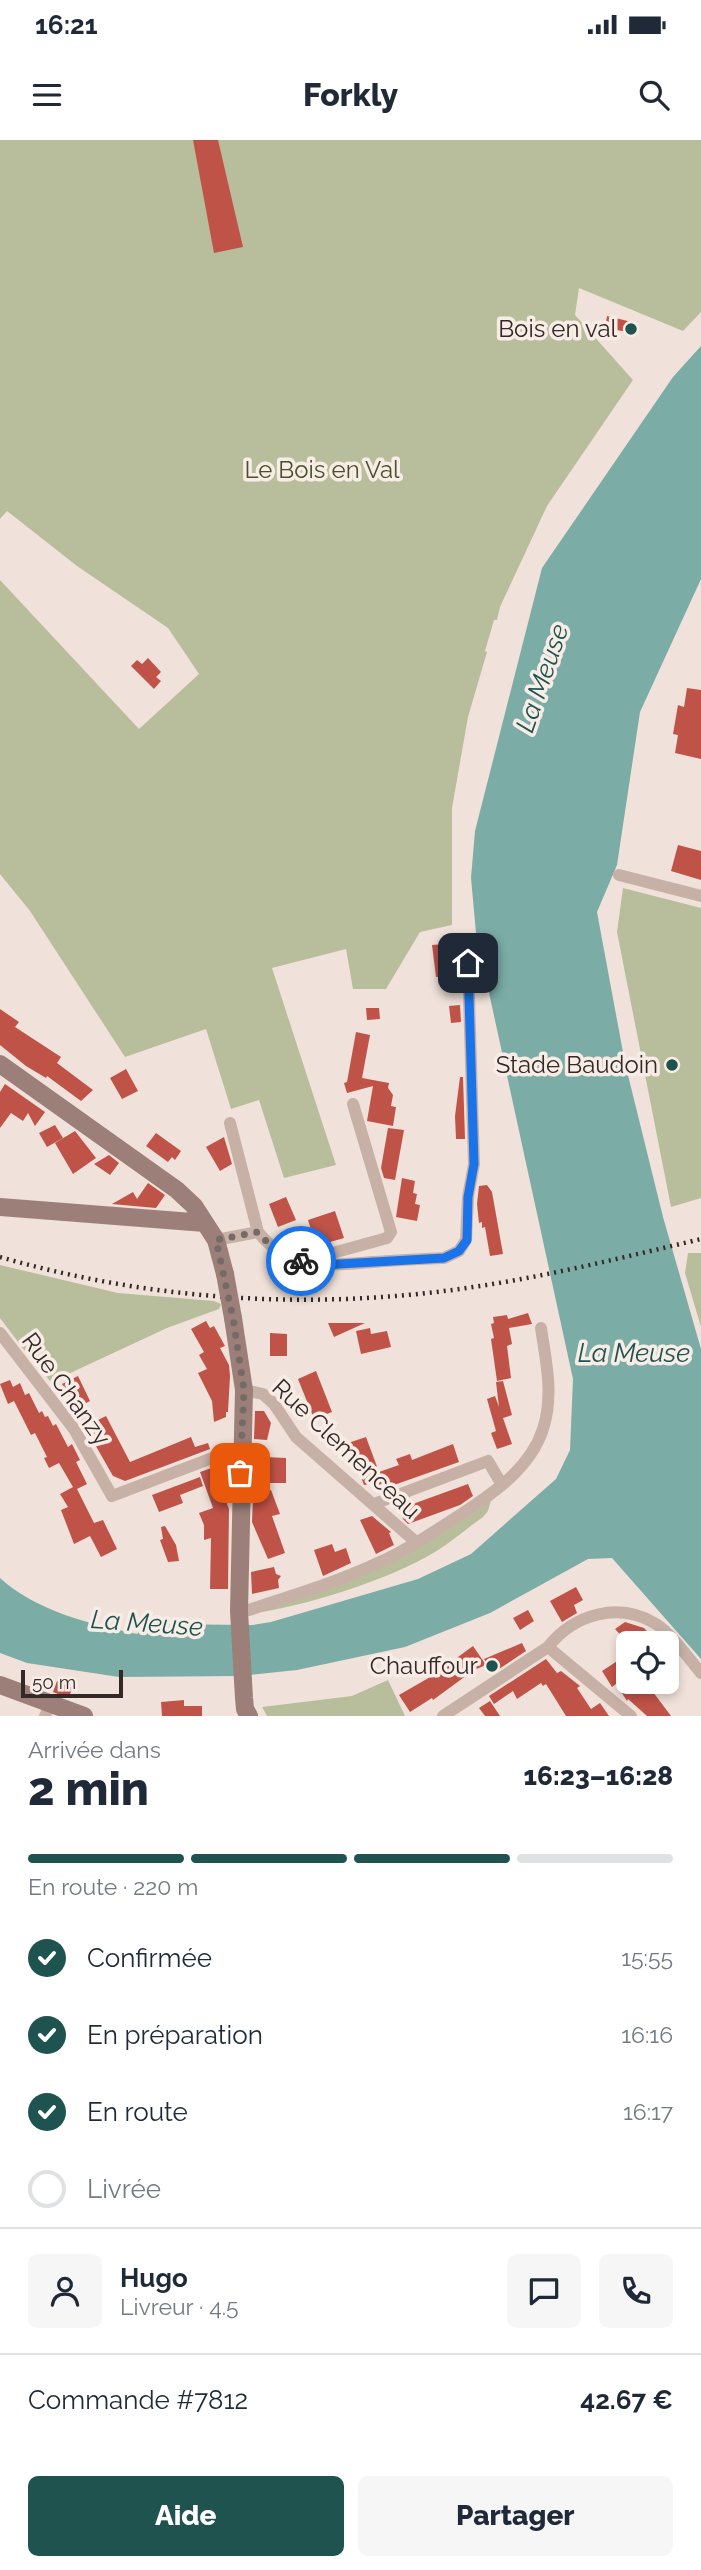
<!DOCTYPE html>
<html lang="fr">
<head>
<meta charset="utf-8">
<style>
	:root { --surface:#fff; --page:#f6f6f7; --text:#1f2937; --muted:#747a83; --line:#e0e1e3; --accent:#1f534f }
	body { margin:0; font-family:Raleway,sans-serif; background:var(--page); color:var(--text); height:100vh; display:flex; flex-direction:column; font-size:26px; white-space:nowrap }
	* { box-sizing:border-box; margin:0 }
	p { font-size:23px; color:var(--muted) }
	.icon { flex:none; width:38px; height:38px; fill:none; stroke:currentColor; stroke-width:2; stroke-linecap:round; stroke-linejoin:round }
	.map { position:relative; height:1576px; overflow:hidden }
	.details { display:flex; flex-direction:column; background:var(--surface); flex:1 }
	.details>* { flex:none }
	.buttons { position:absolute; left:616px; top:1491px; display:grid; gap:14px }
	.buttons a { display:grid; place-items:center; width:63px; height:63px; border-radius:10px; background:var(--surface); box-shadow:0 4px 10px #0003; font-size:35px }
	.scale { position:absolute; left:21px; bottom:18px; width:102px; box-sizing:border-box; padding-left:7px; border:4px solid #342927; border-top:0; font-size:19px; line-height:24px; white-space:nowrap; color:#342927; -webkit-text-stroke:5px #f8ede6; paint-order:stroke }
	.pin { position:absolute; display:grid; place-items:center; width:60px; height:60px; color:#fff; margin:-30px; border-radius:14px; box-shadow:0 4px 10px #0006 }
	.courier { position:absolute; display:grid; place-items:center; width:70px; height:70px; margin:-35px; border:5px solid #1a73e8; border-radius:50%; background:#fff; color:#222; box-shadow:0 2px 9px #0007 }
	.overview em { font-style:normal; font-weight:800 }
	.overview div { display:flex; flex-direction:column-reverse }
	.overview { display:flex; align-items:center; justify-content:space-between; height:119px; padding:0 28px }
	h1 { font-size:46px; font-weight:800; line-height:52px }
	.bar { display:grid; grid-template-columns:repeat(4,1fr); gap:10px 7px; align-content:center; height:84px; padding:0 28px }
	.bar i { height:9px; border-radius:5px; background:var(--line) }
	.bar .current { background:var(--accent) }
	.bar p { grid-column:span 4 }
	.line { display:flex; align-items:center; gap:18px; padding:0 28px; border-top:2px solid var(--line) }
	.line div { flex:1 }
	.round { display:grid; place-items:center; flex:none; width:74px; height:74px; border-radius:10px; background:var(--page) }
	ol { padding:0 28px; list-style:none }
	li { display:flex; align-items:center; gap:21px; height:77px }
	li p { margin-inline-start:auto }
	li .icon { padding:7px; border-radius:50%; background:var(--accent); color:#fff; stroke-width:4 }
	li:last-child { color:var(--muted) }
	li i { width:38px; height:38px; border:4px solid var(--line); border-radius:50% }
	.button { display:flex; gap:14px; margin-top:auto; padding:14px 28px }
	.button a { flex:1; height:80px; border-radius:10px; background:var(--accent); color:#fff; font-size:28px; font-weight:800; line-height:80px; text-align:center }
	.button a+a { background:var(--page); color:var(--text) }
	.status { display:flex; justify-content:space-between; align-items:center; height:49px; padding:0 35px; background:var(--surface); direction:ltr }
	.status svg { height:19px; fill:currentColor }
	header { display:flex; justify-content:space-between; align-items:center; height:91px; padding:0 28px; background:var(--surface); font-size:32px; font-weight:800 }
	.map>svg:first-child { display:block }
	.green { fill:#b8be9b }
	.water { fill:#7baca6 }
	.building { fill:#c05348 }
	.lines { fill:none; stroke-linecap:round; stroke-linejoin:round }
	.street { stroke:#c7b1a7; stroke-width:12 }
	.secondary { stroke:#9b7f78; stroke-width:18 }
	.rail { stroke:#342927; stroke-width:4.5; stroke-dasharray:2 5; stroke-linecap:butt }
	.secondary-bridge { stroke:#9b7f78; stroke-width:18 }
	.done { stroke:#766a66; stroke-width:7; stroke-dasharray:0 12.6 }
	.route { stroke:#1a73e8; stroke-width:9 }
	.poi-dot { fill:#1f534f; stroke:#f8ede6; stroke-width:2.5 }
	.labels { text-anchor:middle; stroke-width:7; stroke-linejoin:round; paint-order:stroke }
	.poi-label { font-size:24px; fill:#342927; stroke:#f8ede6; text-anchor:end }
	.park-label { font-size:24px; fill:#49512c; stroke:#f8ede6 }
	.street-label { font-size:24px; fill:#342927; stroke:#f8ede6 }
	.water-label { font-size:26px; font-style:italic; fill:#1f534f; stroke:#f8ede6 }
</style>
</head>
<body>
<div class="status"><b>16:21</b><svg viewBox="0 0 49 12"><path d="M0 12V9h3v3zM5 12V6h3v6zM10 12V3h3v9zM15 12V0h3v12zM26 1h20v11H26zM47 4h2v5h-2z"/></svg></div>
<header><svg class="icon" aria-label="menu" viewBox="0 0 24 24"><path d="M4 6h16M4 12h16M4 18h16"/></svg>Forkly<svg class="icon" aria-label="search" viewBox="0 0 24 24"><circle cx="10" cy="10" r="6"/><path d="M15 15l6 6"/></svg></header>
<div class="map">
<svg width="701" height="1576" viewBox="0 0 701 1576">
	<rect width="100%" height="100%" fill="#f0e2da"/>
	<path class="green" d="M0,0H701V172L683,191L579,148L575,175L633,240L547,366L500,467L497,480H494L485,511L487,512L468,577L452,668V785L420,792L386,849H353L346,809L272,828L336,1025L284,1038L259,960L231,969L206,889L125,917L30,771L0,734V440L139,589L199,534L168,488L77,426L7,371L0,379Z
		M623,748L701,768V1058L671,1067L617,792Z
		M688,1113H701V1187L685,1133Z
		M0,1125L118,1153L214,1161L221,1164L219,1169L167,1188L51,1242L31,1219L0,1178Z
		M493,1353L488,1371L483,1377C467,1388 452,1402 435,1412C391,1439 306,1466 255,1473L380,1422Z
		M388,1540L405,1576H267L262,1567L352,1556Z"/>
	<path class="water" d="M701,206V439L640,572L617,725L597,772L625,923L663,1077L701,1209V1519L612,1418L588,1419L490,1473L405,1507L297,1530L239,1536L119,1537L27,1523L0,1513V1438C36,1471 90,1484 137,1494L147,1484L253,1485L271,1482L418,1439L471,1414L556,1339L570,1310L573,1239L476,793L471,738L475,691L542,428L673,237Z"/>
	<path class="building" d="M193,0H218L243,107L214,113Z
		M607,176L636,183L634,193L605,188Z
		M148,518L161,532L156,537L161,541L154,549L131,526L137,520L142,524Z
		M687,548L701,550V619L675,613L678,595L673,594L678,565L684,567Z
		M678,705L701,711V740L671,731Z
		M445,804L449,820L446,821L448,836L436,837L432,805Z
		M460,865L461,882L451,883L449,866Z
		M366,868H379L380,879L367,880Z
		M0,869L19,882L15,887L61,917L57,923L93,950L81,961L47,936L46,938L26,926L0,905Z
		M356,892L370,895L362,938L389,943L388,948L393,955L391,966L396,967L393,986L367,981L373,946L347,953L344,943L347,942Z
		M126,929L138,951L122,959L110,938Z
		M460,937H463L465,999H456L455,976Z
		M5,944L45,972L35,986L28,973L23,981L11,973L0,988V952Z
		M55,985L63,998L47,1007L39,993Z
		M388,988L404,990L395,1040L384,1038L381,1028Z
		M75,991L96,1018L73,1034L55,1003Z
		M156,993L181,1011L175,1020L172,1017L168,1022L146,1006Z
		M224,997L232,1024L220,1031L206,1007Z
		M109,1015L119,1023L110,1035L94,1024Z
		M402,1038L415,1041L413,1053L417,1054L415,1064L420,1065L417,1081L396,1077Z
		M148,1043L165,1055L156,1068L112,1064L133,1052L137,1059Z
		M487,1045L492,1052L503,1114L490,1116L485,1087L482,1088V1082L479,1083L477,1064L479,1046Z
		M286,1057L296,1080L278,1087L269,1064Z
		M335,1071L344,1098L316,1106L308,1080Z
		M528,1173L532,1184L509,1188L512,1204L507,1206L511,1238L497,1241L491,1199L494,1198L491,1184L494,1183L493,1177L507,1175L508,1179Z
		M206,1181L210,1188L214,1186L225,1206L220,1208L229,1225L230,1236L228,1272H226V1277L214,1282L212,1261L198,1233L207,1229L199,1215L204,1212L191,1189Z
		M328,1183H365L334,1197Z
		M370,1188L371,1194L387,1191L391,1207L361,1214L356,1191Z
		M270,1193L287,1194V1216H270Z
		M316,1231L332,1272L314,1279L298,1239Z
		M78,1236L90,1261L80,1266L75,1254L69,1257L62,1244Z
		M10,1240L13,1247L20,1243L25,1255L29,1253L39,1273L42,1271L45,1277L48,1276L53,1286L56,1284L68,1307L72,1304L80,1320L76,1322L87,1344L77,1349L94,1383L103,1380L117,1409L101,1417L90,1396L74,1404L61,1370L68,1367L60,1354L73,1347L59,1323L49,1328L44,1318L47,1317L35,1293L31,1295L14,1261L8,1264L0,1244Z
		M503,1241L512,1275L503,1278L512,1304L497,1309L491,1293L496,1291L487,1259L495,1256L499,1267L496,1242Z
		M255,1271H264L271,1283L267,1300L254,1299Z
		M92,1274L96,1281L106,1276L130,1322L191,1297L195,1307L208,1303L210,1309L125,1341L113,1336L81,1280Z
		M366,1297L379,1332L399,1325L396,1319L410,1314L412,1320L453,1304L459,1322L377,1351L374,1343L364,1345L348,1303Z
		M265,1317L286,1318V1343H265Z
		M220,1325L225,1338L218,1340L229,1369L228,1449H210L211,1398L204,1400V1385L199,1373L213,1368L200,1332Z
		M200,1337L203,1346L180,1355L183,1363L159,1372L152,1355Z
		M468,1344L473,1356L460,1365L408,1384L403,1379L399,1369Z
		M271,1350L280,1374L272,1376L285,1413L268,1419L252,1382L253,1357Z
		M372,1376L391,1392L389,1393L394,1405L376,1414L360,1380Z
		M165,1386L176,1405L179,1421L168,1422L160,1400L163,1399L161,1387Z
		M332,1404L335,1412L346,1408L351,1423L323,1436L314,1410Z
		M274,1427L276,1434L281,1436L278,1440L279,1448L252,1454L251,1432Z
		M576,1447L583,1460L574,1465L577,1473L562,1482L550,1461Z
		M528,1470L534,1481L520,1490L513,1478Z
		M625,1482L644,1488L658,1503H628L615,1489Z
		M522,1503L526,1511L493,1533L484,1519Z
		M473,1506L486,1525L474,1530L433,1560L432,1558L410,1572L399,1555L432,1536Z
		M628,1514V1542H660L650,1548L671,1576H647L628,1559L627,1561L616,1544L612,1547L602,1531Z
		M546,1519L557,1533L561,1531L580,1546L577,1548L591,1569L600,1563L609,1576H566L546,1544L543,1546L541,1543L517,1559L513,1551L494,1564L489,1556Z
		M57,1541L73,1548L68,1558L53,1552Z
		M184,1560V1566H202V1576H162L161,1562Z
		M490,1561L500,1576H485L479,1568Z"/>
	<g class="lines">
		<path class="street" d="M619,735L701,756
			M230,983L258,1092
			M258,1092C289,1131 328,1125 373,1122C397,1120 421,1119 444,1118L459,1111L466,1100L468,1057L474,1024L468,823
			M216,1100L258,1092
			M308,1122L311,1119L387,1098L391,1092L353,964
			M0,1193L74,1289L112,1356L241,1307
			M244,1250L263,1254L274,1264L296,1297L417,1403
			M374,1364L488,1321L502,1345
			M239,1471L249,1470C293,1455 338,1442 380,1422C410,1409 436,1390 463,1373C495,1352 531,1327 543,1289C554,1255 546,1222 541,1188
			M548,1507L631,1576
			M45,1576L51,1563
			M443,1576L548,1507C574,1474 619,1461 656,1484C671,1493 689,1519 701,1533"/>
		<path class="secondary" d="M0,924L177,1050L194,1066L216,1100L225,1134
			M0,1067L205,1083
			M233,1178L244,1250L239,1471L244,1558L245,1569L249,1576
			M0,1545L84,1576"/>
		<path class="rail" d="M0,1117C153,1161 315,1171 473,1147C549,1136 625,1117 701,1099"/>
		<path class="secondary-bridge" d="M225,1134L233,1178"/>
	</g>
	<g class="lines">
		<path class="done" d="M240,1333L244,1250L233,1178L216,1100L258,1092C270,1107 282,1115 301,1121"/>
		<path class="route" d="M301,1121L322,1125L444,1118L459,1111L467,1100L468,1057L474,1024L468,823"/>
	</g>
	<g class="poi-dot">
		<circle cx="631" cy="189" r="7"/>
		<circle cx="672" cy="925" r="7"/>
		<circle cx="492" cy="1526" r="7"/>
	</g>
	<g class="labels">
		<g class="poi-label">
			<text x="617" y="197">Bois en val</text>
			<text x="658" y="933">Stade Baudoin</text>
			<text x="478" y="1534">Chauffour</text>
		</g>
		<g class="park-label">
			<text x="322" y="338">Le Bois en Val</text>
		</g>
		<g class="street-label">
			<text transform="translate(66 1249) rotate(54)" y="8">Rue Chanzy</text>
			<text transform="translate(346 1309) rotate(43)" y="8">Rue Clemenceau</text>
		</g>
		<g class="water-label">
			<text transform="translate(542 538) rotate(-71)" y="9">La Meuse</text>
			<text x="634" y="1222">La Meuse</text>
			<text transform="translate(147 1483) rotate(4)" y="9">La Meuse</text>
		</g>
	</g>
</svg>
<div class="buttons">
<a><svg class="icon" aria-label="locate" viewBox="0 0 24 24"><circle cx="12" cy="12" r="6"/><path d="M12 2v4M12 18v4M2 12h4M18 12h4"/></svg></a>
</div>
<div class="scale">50 m</div>
<div class="pin" style="left:240px;top:1333px;background:#ea580c"><svg class="icon" aria-label="bag" viewBox="0 0 24 24"><path d="M5 8h14l-1 12H6zM9 8a3 3 0 0 1 6 0"/></svg></div>
<div class="pin" style="left:468px;top:823px;background:#1f2937"><svg class="icon" aria-label="home" viewBox="0 0 24 24"><path d="M3 11l9-7 9 7M6 9v11h12V9"/></svg></div>
<div class="courier" style="left:301px;top:1121px"><svg class="icon" aria-label="bike" viewBox="0 0 24 24"><circle cx="6" cy="16" r="4"/><circle cx="18" cy="16" r="4"/><path d="M6 16l4-8h5l3 8M10 8l3 8H6M13 5h3"/></svg></div>
</div>
<section class="details">
<div class="overview"><div><h1>2 min</h1><p>Arrivée dans</p></div><em>16:23–16:28</em></div>
<div class="bar"><i class="current"></i><i class="current"></i><i class="current"></i><i></i><p>En route · 220 m</p></div>
<ol>
<li><svg class="icon" aria-label="check" viewBox="0 0 24 24"><path d="M5 12l5 5 9-10"/></svg>Confirmée<p>15:55</p></li>
<li><svg class="icon" aria-label="check" viewBox="0 0 24 24"><path d="M5 12l5 5 9-10"/></svg>En préparation<p>16:16</p></li>
<li><svg class="icon" aria-label="check" viewBox="0 0 24 24"><path d="M5 12l5 5 9-10"/></svg>En route<p>16:17</p></li>
<li><i></i>Livrée</li>
</ol>
<div class="line" style="height:126px"><a class="round"><svg class="icon" aria-label="person" viewBox="0 0 24 24"><circle cx="12" cy="8" r="4"/><path d="M4 21q1-7 8-7t8 7"/></svg></a><div><b>Hugo</b><p>Livreur · 4.5</p></div><a class="round"><svg class="icon" aria-label="chat" viewBox="0 0 24 24"><path d="M4 5h16v11H9l-5 4z"/></svg></a><a class="round"><svg class="icon" aria-label="phone" viewBox="0 0 24 24"><path d="M5 4h4l2 5-3 2q2 4 5 5l2-3 5 2v4C11 20 4 13 5 4z"/></svg></a></div>
<div class="line" style="height:91px"><div>Commande #7812</div><b>42.67 €</b></div>
<div class="button"><a>Aide</a><a>Partager</a></div>
</section>
</body>
</html>
